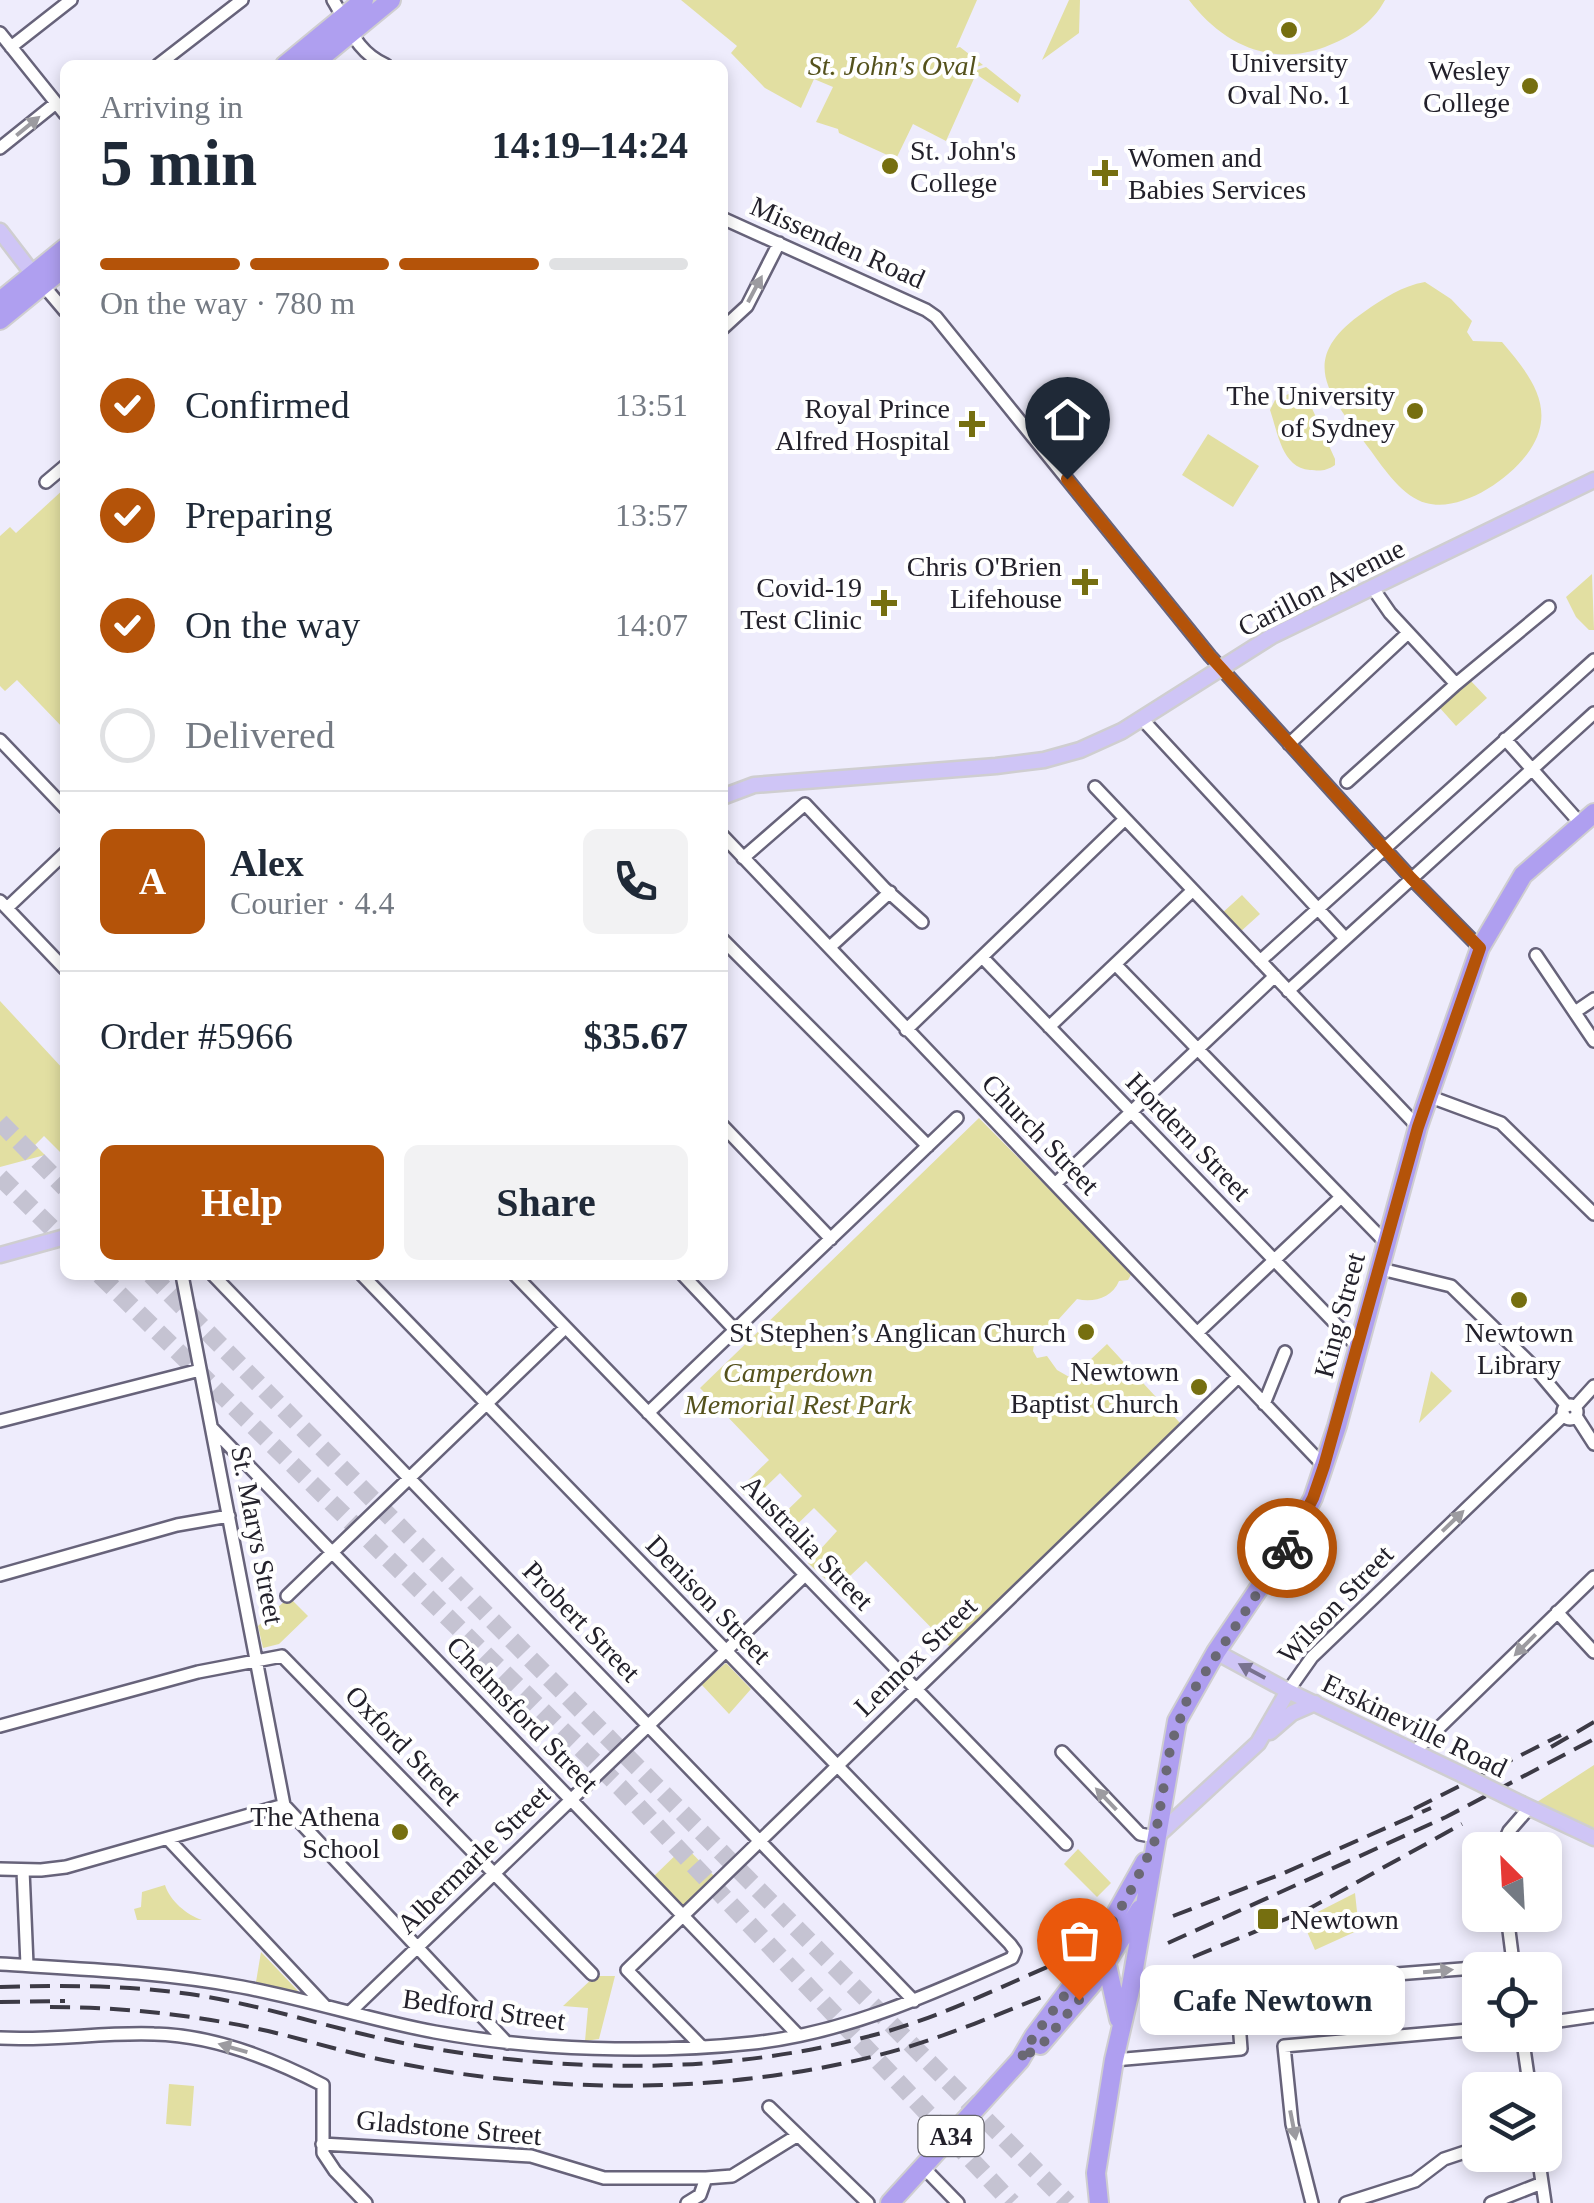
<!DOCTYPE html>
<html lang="en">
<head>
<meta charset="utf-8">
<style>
	:root { --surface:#fff; --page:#f2f2f3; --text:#1f2937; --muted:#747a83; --line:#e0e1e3; --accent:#b45309 }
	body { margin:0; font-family:Georgia,serif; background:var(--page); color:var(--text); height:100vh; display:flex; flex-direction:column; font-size:38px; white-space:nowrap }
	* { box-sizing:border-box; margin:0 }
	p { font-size:32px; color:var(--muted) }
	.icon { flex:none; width:55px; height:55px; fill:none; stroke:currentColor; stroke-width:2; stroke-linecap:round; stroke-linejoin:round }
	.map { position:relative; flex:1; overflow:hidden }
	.panel { position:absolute; left:60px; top:60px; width:668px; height:1220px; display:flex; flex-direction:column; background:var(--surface); border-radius:15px; box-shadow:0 5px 15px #0003 }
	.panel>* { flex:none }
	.needle { width:65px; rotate:336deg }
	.fabs { position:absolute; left:1462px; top:1832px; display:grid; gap:20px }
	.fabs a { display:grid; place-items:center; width:100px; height:100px; border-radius:15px; background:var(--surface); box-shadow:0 5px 15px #0003; font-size:50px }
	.pin { position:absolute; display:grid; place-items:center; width:85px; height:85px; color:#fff; margin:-102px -42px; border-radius:50% 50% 50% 0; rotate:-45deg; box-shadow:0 0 10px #0007 }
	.pin .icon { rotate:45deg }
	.courier { position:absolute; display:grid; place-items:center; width:100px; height:100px; margin:-50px; border:8px solid #b45309; border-radius:50%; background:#fff; color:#222; box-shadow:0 2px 12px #0007 }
	.bubble { position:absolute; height:70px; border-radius:15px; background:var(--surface); box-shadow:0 5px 15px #0003; font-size:32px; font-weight:800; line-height:70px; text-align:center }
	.head em { font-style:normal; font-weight:800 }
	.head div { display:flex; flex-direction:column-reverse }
	.head { display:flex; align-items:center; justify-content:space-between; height:170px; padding:0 40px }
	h1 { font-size:65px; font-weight:800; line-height:75px }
	.bar { display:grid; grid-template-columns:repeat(4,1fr); gap:15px 10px; align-content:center; height:120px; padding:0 40px }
	.bar i { height:12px; border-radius:8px; background:var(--line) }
	.bar .active { background:var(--accent) }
	.bar p { grid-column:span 4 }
	.line { display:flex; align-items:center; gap:25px; padding:0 40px; border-top:2px solid var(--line) }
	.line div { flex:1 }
	.round { display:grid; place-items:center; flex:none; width:105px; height:105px; border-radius:15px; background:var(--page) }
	ol { padding:0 40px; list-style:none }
	li { display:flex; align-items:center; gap:30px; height:110px }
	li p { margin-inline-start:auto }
	li .icon { padding:10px; border-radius:50%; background:var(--accent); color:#fff; stroke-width:4 }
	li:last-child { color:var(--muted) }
	li i { width:55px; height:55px; border:5px solid var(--line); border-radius:50% }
	.action { display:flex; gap:20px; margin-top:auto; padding:20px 40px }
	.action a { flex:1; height:115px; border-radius:15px; background:var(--accent); color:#fff; font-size:40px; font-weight:800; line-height:115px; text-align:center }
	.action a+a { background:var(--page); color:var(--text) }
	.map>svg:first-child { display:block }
	.green { fill:#e2dfa2 }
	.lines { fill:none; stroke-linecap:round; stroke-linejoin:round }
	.highway-tunnel { stroke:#c5c3d2; stroke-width:18; stroke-dasharray:18 9; stroke-linecap:butt }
	.minor-casing { stroke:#67637a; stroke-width:16 }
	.major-casing { stroke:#cfced0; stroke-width:19 }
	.highway-casing { stroke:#cfced0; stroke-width:22 }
	.minor { stroke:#fff; stroke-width:11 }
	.major { stroke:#cfc5f6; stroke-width:14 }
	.highway { stroke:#af9ff0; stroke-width:18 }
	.rail { stroke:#3c3a45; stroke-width:4; stroke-dasharray:20 10; stroke-linecap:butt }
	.major-bridge-casing { stroke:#cfced0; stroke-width:19; stroke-linecap:butt }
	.major-bridge { stroke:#cfc5f6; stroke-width:14 }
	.oneway { fill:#9c9ba0 }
	.oneway2 { fill:#797390 }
	.done { stroke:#6a6874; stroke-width:10; stroke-dasharray:0 18 }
	.route { stroke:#b45309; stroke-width:12 }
	.poi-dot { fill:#766f10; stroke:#fff; stroke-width:4 }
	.labels { text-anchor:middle; stroke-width:8; stroke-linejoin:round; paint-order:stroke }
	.shield { fill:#fff; stroke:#65646b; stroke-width:2.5 }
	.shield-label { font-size:25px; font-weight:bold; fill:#23212b }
	.poi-label { font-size:28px; fill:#23212b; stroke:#fff; text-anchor:end }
	.park-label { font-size:28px; font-style:italic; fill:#55521d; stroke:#fff }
	.street-label { font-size:28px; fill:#23212b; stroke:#fff }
</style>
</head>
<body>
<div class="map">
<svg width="1594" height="2203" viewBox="0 0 1594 2203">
	<rect width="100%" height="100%" fill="#eeecfc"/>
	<path class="green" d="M681,0H977L956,48L960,47L983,65L972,68L974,71L986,67L1021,95L1018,103L976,74L946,141L913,124L896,159L839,133L838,129L816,122L833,87L814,79L801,108L765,88L731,53L737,46Z
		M1069,0H1080L1079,33L1042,60Z
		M1189,0H1385C1372,24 1351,37 1325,47C1272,67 1223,45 1189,0Z
		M1425,282L1451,299L1472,321L1467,332L1473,341L1502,342C1529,374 1558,408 1530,450C1511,479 1461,513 1426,503C1403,497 1384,469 1371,451C1332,397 1293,361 1364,312C1384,298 1402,286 1425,282Z
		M1300,389L1305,393L1335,459V465C1326,471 1321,471 1310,470C1282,468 1278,433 1270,410L1275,400Z
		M1208,434L1259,466L1233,507L1182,475Z
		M65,488V730L17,680L5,691L0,686V536L10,527L16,533Z
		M1592,574L1594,630H1589L1576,617L1566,597Z
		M1470,680L1487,698L1456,726L1439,707Z
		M1242,895L1260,914L1239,933L1221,914Z
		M0,1001L65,1071V1157L44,1136L35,1145L45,1155L0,1167Z
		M979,1118L1132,1273L1128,1280L1119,1281C1112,1298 1093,1303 1077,1299L1058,1320C1058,1335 1047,1341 1034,1344L1033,1351L1037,1358L1047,1356L1057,1370L1071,1378L1107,1344L1180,1423L951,1648L866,1561L836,1589L808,1563L837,1531L814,1508L785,1536L773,1524L802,1496L780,1473L751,1501L738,1490L769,1460L700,1388Z
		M1431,1371L1452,1391L1419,1423Z
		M289,1597L308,1616L279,1644L263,1648L258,1626Z
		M726,1663L751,1689L729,1714L701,1684Z
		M1594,1765V1828L1537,1802Z
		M685,1846L714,1876L682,1907L653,1877Z
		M1078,1849L1111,1883L1097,1897L1064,1864Z
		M165,1885C170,1901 187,1915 202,1920H137L134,1909L141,1907L142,1892Z
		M1355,1893L1359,1930L1315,1950L1302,1920Z
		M261,1952L299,1992L256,1982Z
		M595,1976H615L599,2039L585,2041L588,2008L563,2006Z
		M169,2084L194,2086L191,2126L166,2124Z"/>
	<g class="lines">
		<path class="highway-tunnel" d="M0,1122L65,1188
			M0,1177L65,1241
			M100,1275L620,1787L1012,2203
			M151,1275L1068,2203"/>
		<defs>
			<path id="minor" d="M333,0C349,26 356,52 386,65
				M0,33L65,114
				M11,47L71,0
				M158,65L242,0
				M0,148L56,103
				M722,218L926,310L936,317L1210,656L1411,878L1480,948
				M43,285L65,311
				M722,329L747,306L779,243
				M46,482L65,466
				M1372,587L1390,613L1456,684
				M1142,719L1345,938
				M1505,739L1581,824
				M0,740L65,808
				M1289,744L1408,633
				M1347,782L1456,684L1549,607
				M1095,787L1418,1127
				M722,835L1324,1466
				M743,858L805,804L884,888L922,922
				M0,901L65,969
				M7,908L65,853
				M722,939L928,1146
				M830,947L890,892
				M1536,955L1594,1041
				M983,958L1359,1348
				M1260,961L1594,660
				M1116,965L1387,1244
				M1288,991L1594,713
				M1575,1012L1594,999
				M1049,1027L1192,891
				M906,1030L1124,820
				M1428,1096L1501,1123L1594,1214
				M722,1125L831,1239
				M1055,1184L1275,976
				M1381,1269L1451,1286L1535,1368L1567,1406
				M182,1275L284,1805
				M213,1275L914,2001
				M515,1275L1066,1844
				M683,1275L735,1330
				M1197,1333L1340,1198
				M1264,1404L1285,1352
				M1563 1412a7 7 0 1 1 14 0a7 7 0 1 1-14 0Z
				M1575,1407L1594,1386
				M648,1413L957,1118
				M1576,1416L1594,1444
				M0,1421L200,1370
				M212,1428L798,2035
				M0,1575L177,1525L229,1516
				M287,1596L565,1328
				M1557,1612L1594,1652
				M1288,1691L1312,1657L1564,1415
				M0,1726L198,1672L282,1656L592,1974
				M1062,1752L1140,1834L1155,1837
				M1414,1752L1594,1577
				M284,1805L507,2043
				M168,1839L325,2006
				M1501,1850L1509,1831L1529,1808
				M0,1869L41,1870L66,1867L284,1805
				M23,1870L27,1965
				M1507,1915L1514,1970
				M0,1964C82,1969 161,1972 242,1987C307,1999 370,2020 435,2032C534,2050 652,2054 753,2043C845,2033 929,1995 1012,1958L1015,1951L1010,1944L362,1275
				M350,2012L804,1576
				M1545,2023L1594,2016
				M1522,2035L1530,2090
				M0,2038C52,2041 103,2032 154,2034C213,2035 271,2058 323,2085V2153L335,2171L366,2203
				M702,2047L627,1970L1238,1377
				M1114,2060L1241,2049L1237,1996L1240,1986L1513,1965
				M769,2107L868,2203
				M322,2144L531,2156L604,2178H706L732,2176L798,2135
				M1538,2155L1545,2203
				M923,2167L958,2203
				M687,2203L700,2195L706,2178
				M1312,2203L1292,2124L1284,2046L1480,2029
				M1346,2203L1415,2181L1444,2159L1480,2147
				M1491,2203L1542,2183"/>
			<path id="major" d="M0,231L33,274
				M722,797L754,785L996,766L1044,760L1080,750L1122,731L1272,636L1594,480
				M0,1255L65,1237
				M1216,1652L1288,1691L1463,1775
				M1270,1732L1292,1713L1315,1703
				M1522,1804L1594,1838
				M1156,1837L1258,1743L1288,1691"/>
			<path id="highway" d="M285,65L364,0
				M312,65L391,0
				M0,301L65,248
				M0,320L65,267
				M1105,1956L1119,2019
				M1040,2045L1093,1983L1140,1909
				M890,2203L1020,2060L1034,2036L1086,1967L1145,1862
				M1099,2203L1096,2173L1114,2060L1131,1986L1177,1721L1216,1652L1290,1542L1313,1498L1337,1426L1418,1127L1480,948L1523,875L1594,813"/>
		</defs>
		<use href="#minor" class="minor-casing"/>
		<use href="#major" class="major-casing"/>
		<use href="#highway" class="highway-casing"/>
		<use href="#minor" class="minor"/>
		<use href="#major" class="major"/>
		<use href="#highway" class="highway"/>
		<path class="rail" d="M1551,1747L1594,1722
			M1414,1809L1561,1735
			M1173,1916L1284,1873L1431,1808
			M1168,1943L1446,1817L1594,1739
			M1193,1957L1303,1912L1462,1824
			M0,1987C73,1985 147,1985 219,1999C286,2012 351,2034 419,2046C567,2073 724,2075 870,2036C938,2019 1004,1985 1068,1958
			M0,2002L65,2001
			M50,2007C124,2007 196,2015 268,2031C310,2041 351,2054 393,2062C550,2094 719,2095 875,2056C933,2042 991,2017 1047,1995"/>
		<defs>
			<path id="major-bridge" d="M1463,1775L1522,1804"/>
		</defs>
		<use href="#major-bridge" class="major-bridge-casing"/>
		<use href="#major-bridge" class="major-bridge"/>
	</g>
	<defs><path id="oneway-solid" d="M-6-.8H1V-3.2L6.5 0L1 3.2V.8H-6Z" transform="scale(2.5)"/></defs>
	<g class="oneway">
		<use href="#oneway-solid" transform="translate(28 126) rotate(-39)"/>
		<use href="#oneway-solid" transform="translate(755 289) rotate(-62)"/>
		<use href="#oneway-solid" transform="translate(1453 1521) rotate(-44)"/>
		<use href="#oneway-solid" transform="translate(1525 1645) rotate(135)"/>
		<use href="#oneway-solid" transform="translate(1106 1799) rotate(-134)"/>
		<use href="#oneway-solid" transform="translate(1438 1971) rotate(-5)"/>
		<use href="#oneway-solid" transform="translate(233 2048) rotate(-164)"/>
		<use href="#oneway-solid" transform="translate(1293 2125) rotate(79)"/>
	</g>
	<use class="oneway2" href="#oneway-solid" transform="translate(1252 1671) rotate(-152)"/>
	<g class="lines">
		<path class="done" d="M1079,2000L1044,2042L1020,2060L1034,2036L1086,1967L1130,1892L1154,1844L1171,1744L1187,1700L1287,1548"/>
		<path class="route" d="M1067,479L1210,656L1411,878L1480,948L1418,1127L1324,1466L1313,1498L1287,1548"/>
	</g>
	<g class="poi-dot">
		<circle cx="1289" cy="30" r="10"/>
		<circle cx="1530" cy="86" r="10"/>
		<circle cx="890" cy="166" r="10"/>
		<path d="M1100 158h10v10h10v10h-10v10h-10v-10h-10v-10h10z"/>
		<circle cx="1415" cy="411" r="10"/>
		<path d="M967 409h10v10h10v10h-10v10h-10v-10h-10v-10h10z"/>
		<path d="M1080 567h10v10h10v10h-10v10h-10v-10h-10v-10h10z"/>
		<path d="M879 588h10v10h10v10h-10v10h-10v-10h-10v-10h10z"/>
		<circle cx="1519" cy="1300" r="10"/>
		<circle cx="1086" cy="1332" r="10"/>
		<circle cx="1199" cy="1387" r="10"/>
		<circle cx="400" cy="1832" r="10"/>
		<rect x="1256" y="1907" width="24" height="24" rx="5"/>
	</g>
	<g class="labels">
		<rect class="shield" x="918.5" y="2116" width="65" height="40" rx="8"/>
		<g class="shield-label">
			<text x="951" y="2145">A34</text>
		</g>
		<g class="poi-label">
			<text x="1289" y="72" text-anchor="middle">University<tspan x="1289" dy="32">Oval No. 1</tspan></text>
			<text x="1510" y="80">Wesley<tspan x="1510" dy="32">College</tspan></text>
			<text x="910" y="160" text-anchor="start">St. John's<tspan x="910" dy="32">College</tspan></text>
			<text x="1128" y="167" text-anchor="start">Women and<tspan x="1128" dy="32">Babies Services</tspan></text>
			<text x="1395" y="405">The University<tspan x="1395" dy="32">of Sydney</tspan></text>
			<text x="950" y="418">Royal Prince<tspan x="950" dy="32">Alfred Hospital</tspan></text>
			<text x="1062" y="576">Chris O'Brien<tspan x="1062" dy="32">Lifehouse</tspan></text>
			<text x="862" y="597">Covid-19<tspan x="862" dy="32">Test Clinic</tspan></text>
			<text x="1066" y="1342">St Stephen’s Anglican Church</text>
			<text x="1519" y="1342" text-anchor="middle">Newtown<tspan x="1519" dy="32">Library</tspan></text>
			<text x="1179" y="1381">Newtown<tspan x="1179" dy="32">Baptist Church</tspan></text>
			<text x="380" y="1826">The Athena<tspan x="380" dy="32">School</tspan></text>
			<text x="1290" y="1929" text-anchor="start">Newtown</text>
		</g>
		<g class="park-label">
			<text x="892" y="75">St. John's Oval</text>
			<text x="798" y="1382">Camperdown<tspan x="798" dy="32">Memorial Rest Park</tspan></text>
		</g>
		<g class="street-label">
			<text transform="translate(838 242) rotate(24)" y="10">Missenden Road</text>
			<text transform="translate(1321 587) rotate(-27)" y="10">Carillon Avenue</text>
			<text transform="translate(1041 1134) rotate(46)" y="10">Church Street</text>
			<text transform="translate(1189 1136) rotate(46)" y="10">Hordern Street</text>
			<text transform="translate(1339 1315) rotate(-75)" y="10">King Street</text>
			<text transform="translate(258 1535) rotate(79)" y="10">St. Marys Street</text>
			<text transform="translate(808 1542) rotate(46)" y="10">Australia Street</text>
			<text transform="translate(709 1599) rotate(46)" y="10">Denison Street</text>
			<text transform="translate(1335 1604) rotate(-46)" y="10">Wilson Street</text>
			<text transform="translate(582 1621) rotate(46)" y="10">Probert Street</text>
			<text transform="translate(915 1656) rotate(-44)" y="10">Lennox Street</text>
			<text transform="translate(523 1714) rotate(46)" y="10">Chelmsford Street</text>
			<text transform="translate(1415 1725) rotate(26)" y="10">Erskineville Road</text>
			<text transform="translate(404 1745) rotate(46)" y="10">Oxford Street</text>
			<text transform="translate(473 1859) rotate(-44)" y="10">Albermarle Street</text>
			<text transform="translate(484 2009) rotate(8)" y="10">Bedford Street</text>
			<text transform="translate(449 2127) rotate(5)" y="10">Gladstone Street</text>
		</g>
	</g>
</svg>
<div class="fabs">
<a><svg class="needle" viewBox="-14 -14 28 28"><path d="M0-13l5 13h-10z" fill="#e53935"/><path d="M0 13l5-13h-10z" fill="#747a83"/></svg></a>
<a><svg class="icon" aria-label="locate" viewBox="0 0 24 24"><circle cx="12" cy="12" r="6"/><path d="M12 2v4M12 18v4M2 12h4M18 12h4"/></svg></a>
<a><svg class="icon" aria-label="layers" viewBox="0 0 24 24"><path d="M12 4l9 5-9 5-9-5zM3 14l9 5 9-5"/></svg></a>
</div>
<div class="pin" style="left:1079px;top:2000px;background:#ea580c"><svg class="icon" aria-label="bag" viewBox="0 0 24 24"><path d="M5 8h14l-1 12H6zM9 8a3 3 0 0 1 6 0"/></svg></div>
<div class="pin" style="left:1067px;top:479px;background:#1f2937"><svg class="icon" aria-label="home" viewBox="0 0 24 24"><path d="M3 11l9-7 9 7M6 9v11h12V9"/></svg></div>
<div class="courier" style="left:1287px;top:1548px"><svg class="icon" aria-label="bike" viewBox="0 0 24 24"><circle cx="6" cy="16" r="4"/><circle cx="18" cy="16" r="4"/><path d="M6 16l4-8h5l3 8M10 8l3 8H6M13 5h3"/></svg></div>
<div class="bubble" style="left:1140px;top:1965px;width:265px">Cafe Newtown</div>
<section class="panel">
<div class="head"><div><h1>5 min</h1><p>Arriving in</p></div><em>14:19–14:24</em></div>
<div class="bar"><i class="active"></i><i class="active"></i><i class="active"></i><i></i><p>On the way · 780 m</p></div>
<ol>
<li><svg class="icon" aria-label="check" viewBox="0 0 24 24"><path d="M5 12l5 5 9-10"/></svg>Confirmed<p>13:51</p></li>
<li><svg class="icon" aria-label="check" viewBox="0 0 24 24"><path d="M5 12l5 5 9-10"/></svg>Preparing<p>13:57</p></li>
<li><svg class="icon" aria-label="check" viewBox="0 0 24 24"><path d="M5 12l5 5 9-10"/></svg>On the way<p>14:07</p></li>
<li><i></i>Delivered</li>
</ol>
<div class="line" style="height:180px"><b class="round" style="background:var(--accent);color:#fff">A</b><div><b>Alex</b><p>Courier · 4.4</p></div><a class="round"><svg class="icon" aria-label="phone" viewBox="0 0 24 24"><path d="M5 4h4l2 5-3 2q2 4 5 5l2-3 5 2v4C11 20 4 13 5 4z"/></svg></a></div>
<div class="line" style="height:130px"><div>Order #5966</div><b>$35.67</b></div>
<div class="action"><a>Help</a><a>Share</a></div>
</section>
</div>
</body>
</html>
